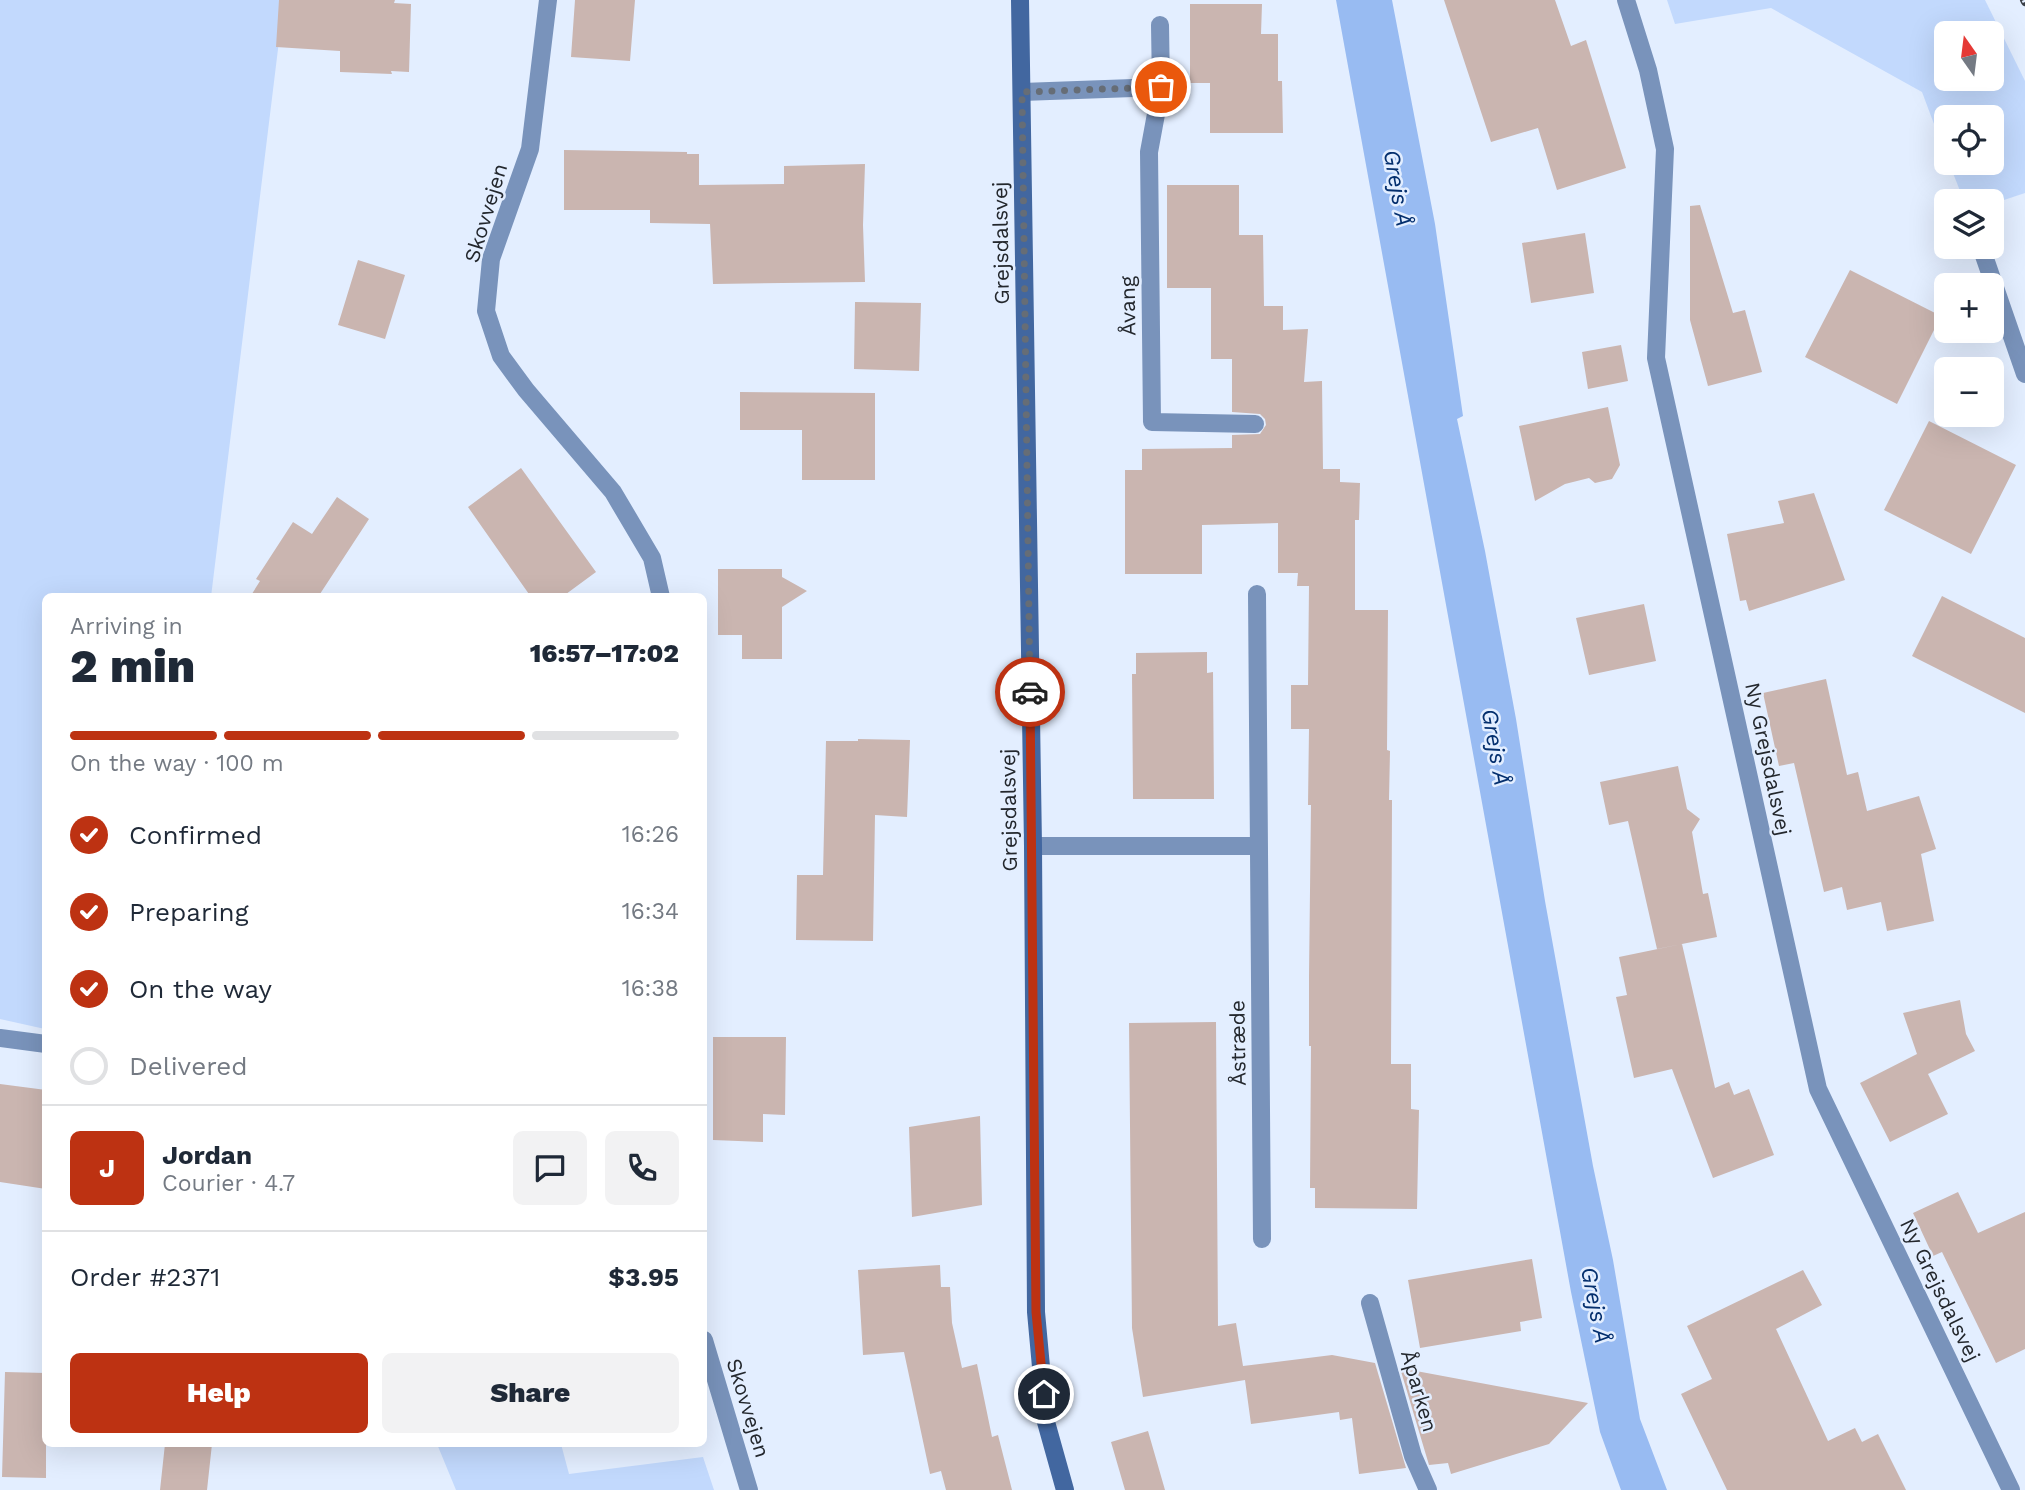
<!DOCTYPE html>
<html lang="en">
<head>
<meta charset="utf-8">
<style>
	:root { --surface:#fff; --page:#f2f2f3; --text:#1f2937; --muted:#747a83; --line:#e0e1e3; --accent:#bd3212 }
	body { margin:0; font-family:"Work Sans",sans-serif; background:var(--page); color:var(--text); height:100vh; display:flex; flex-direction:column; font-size:26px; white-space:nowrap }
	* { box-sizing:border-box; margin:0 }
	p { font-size:23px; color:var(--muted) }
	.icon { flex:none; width:38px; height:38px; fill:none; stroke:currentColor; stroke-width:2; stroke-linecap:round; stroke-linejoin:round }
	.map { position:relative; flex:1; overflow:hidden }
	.drawer { position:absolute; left:42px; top:593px; width:665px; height:854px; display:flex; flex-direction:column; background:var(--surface); border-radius:10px; box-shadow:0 7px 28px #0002 }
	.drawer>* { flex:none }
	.needle { width:46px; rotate:346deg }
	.buttons { position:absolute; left:1934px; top:21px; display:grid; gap:14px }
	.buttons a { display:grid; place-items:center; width:70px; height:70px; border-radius:10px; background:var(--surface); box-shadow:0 7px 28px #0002; font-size:35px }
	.pin { position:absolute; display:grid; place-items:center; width:60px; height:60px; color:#fff; margin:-30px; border:4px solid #fff; border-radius:50%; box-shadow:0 2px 7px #0007 }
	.courier { position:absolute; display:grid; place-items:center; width:70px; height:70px; margin:-35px; border:5px solid #bd3212; border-radius:50%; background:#fff; color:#222; box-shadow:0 2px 9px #0007 }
	.overview em { font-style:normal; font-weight:800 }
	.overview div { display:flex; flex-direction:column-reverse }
	.overview { display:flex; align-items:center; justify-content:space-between; height:119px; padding:0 28px }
	h1 { font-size:46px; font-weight:800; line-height:52px }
	.bar { display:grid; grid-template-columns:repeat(4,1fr); gap:10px 7px; align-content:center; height:84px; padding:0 28px }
	.bar i { height:9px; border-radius:5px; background:var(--line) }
	.bar .current { background:var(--accent) }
	.bar p { grid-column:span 4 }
	.line { display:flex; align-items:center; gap:18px; padding:0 28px; border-top:2px solid var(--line) }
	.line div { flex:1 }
	.round { display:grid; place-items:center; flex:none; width:74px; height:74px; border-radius:10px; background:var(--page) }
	ol { padding:0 28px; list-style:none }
	li { display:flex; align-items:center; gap:21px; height:77px }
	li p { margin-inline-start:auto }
	li .icon { padding:7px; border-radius:50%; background:var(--accent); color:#fff; stroke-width:4 }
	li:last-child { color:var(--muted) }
	li i { width:38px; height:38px; border:4px solid var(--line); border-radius:50% }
	.primary-button { display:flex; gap:14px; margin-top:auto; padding:14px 28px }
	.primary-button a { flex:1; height:80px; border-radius:10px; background:var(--accent); color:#fff; font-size:28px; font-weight:800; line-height:80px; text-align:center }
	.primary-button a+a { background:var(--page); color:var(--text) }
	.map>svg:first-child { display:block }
	.green { fill:#c2d9fd; fill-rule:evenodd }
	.water { fill:#98bbf2 }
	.building { fill:#cab5b0 }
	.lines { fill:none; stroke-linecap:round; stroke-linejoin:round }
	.street { stroke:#7993bb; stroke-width:18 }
	.secondary { stroke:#4267a0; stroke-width:18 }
	.rail-casing { stroke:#393e45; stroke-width:8 }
	.rail { stroke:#e3eeff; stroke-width:5; stroke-dasharray:16; stroke-linecap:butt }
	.done { stroke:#666d76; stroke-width:7; stroke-dasharray:0 12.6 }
	.route { stroke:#bd3212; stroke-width:9 }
	.labels { text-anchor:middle; stroke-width:5; stroke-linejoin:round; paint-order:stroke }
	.street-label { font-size:21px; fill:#23272d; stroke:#e3eeff }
	.water-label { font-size:23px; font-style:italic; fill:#042f6e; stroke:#e3eeff }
</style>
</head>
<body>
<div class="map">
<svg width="2025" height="1490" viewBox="0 0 2025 1490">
	<rect width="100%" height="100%" fill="#e3eeff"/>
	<path class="green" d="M0,0H284L211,597H46L45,1029L0,1019Z
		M1667,0H1985L2025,81V193L1992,204V201H1964L1949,163H1992V117H1946V156L1922,92L1771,8L1675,24ZM1946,33H1992V79H1946Z
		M437,1444H561L569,1474L703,1457L714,1490H456Z"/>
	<path class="water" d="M1336,0H1392L1435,224L1463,416L1457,419L1485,551L1516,719L1545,901L1593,1166L1613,1260L1640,1419L1667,1490H1621L1600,1432L1571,1292Z"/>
	<path class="building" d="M279,0H395L394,3L411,4L409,72L391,71L392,74L340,72V51L276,47Z
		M575,0H635L630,61L571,57Z
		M1444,0H1555L1571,46L1586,40L1626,168L1557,190L1538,128L1491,142Z
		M1190,4H1262L1261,34H1278V81H1282L1283,133H1210V83H1190Z
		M564,150L687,152V154H699V185L784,184V166L865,164L863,225L865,282L713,284L710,224L650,223V210H564Z
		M1167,185H1239V235H1263L1264,306H1283V330L1308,329L1304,382L1322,381L1323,469H1340V482L1360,483L1359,520H1355V610H1388L1387,750L1390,751L1389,800H1392L1391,1064H1411V1109L1419,1110L1417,1209L1315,1208V1188H1310L1311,1046H1309V976L1311,805H1308L1309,729H1291V685H1308L1309,586H1297L1298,573H1278V523L1202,525V574H1125V470H1142V449L1232,448V435L1260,434L1266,425L1265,419L1260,414L1232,412V359H1211V288H1167Z
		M1700,205L1733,313L1745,310L1762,372L1708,386L1690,320V206Z
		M1585,233L1594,293L1531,303L1522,243Z
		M358,260L405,275L385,339L338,325Z
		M1850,270L1941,316L1897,404L1805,357Z
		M855,302L921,303L919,371L854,369Z
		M1621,345L1628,381L1588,389L1582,352Z
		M740,392L875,393V480H802V430H740Z
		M1608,407L1620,465L1612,479L1595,483L1589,478L1565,484L1535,501L1519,426Z
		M1929,421L2016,465L1971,554L1884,510Z
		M521,468L596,572L562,597H531L468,507Z
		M1814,493L1845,580L1749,611L1746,600L1740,601L1727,534L1784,523L1778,501Z
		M337,497L369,519L318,597H250L260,581L256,579L293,522L312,534Z
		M718,569H782V577L807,591L782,607V659H742V635H718Z
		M1942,596L2025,638V713L1912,656Z
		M1644,604L1656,661L1589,675L1576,618Z
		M1207,652V673L1213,672L1214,799H1133L1132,674H1136V653Z
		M1826,679L1847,775L1858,772L1867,811L1919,796L1936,849L1921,854L1934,921L1887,931L1881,902L1847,910L1842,887L1824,892L1794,763L1779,766L1763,693Z
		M858,739L910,740L907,817L875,815L873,941L796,940L797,875H823L826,741H858Z
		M1678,766L1687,809L1700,819L1692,832L1703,894L1708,893L1717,937L1657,949L1628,821L1609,825L1600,782Z
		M1682,944L1715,1088L1729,1082L1734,1095L1749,1089L1774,1155L1713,1178L1672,1069L1634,1078L1616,997L1627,995L1619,957Z
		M1960,1000L1966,1034L1975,1051L1928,1074L1948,1114L1890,1142L1860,1083L1917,1054L1903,1013Z
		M1216,1022L1218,1326L1236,1323L1243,1366L1332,1355L1375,1363L1406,1468L1359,1474L1352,1418L1340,1420L1339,1412L1251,1424L1245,1380L1143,1397L1132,1328L1129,1023Z
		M713,1037H786L785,1115L763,1114V1142L713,1140Z
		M0,1084L46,1090V1189L0,1182Z
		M980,1116L982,1205L912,1217L909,1127Z
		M1958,1192L1978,1233L2025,1212V1349L1996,1363L1942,1252L1933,1256L1913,1213Z
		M1532,1259L1542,1318L1520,1322L1521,1331L1420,1348L1408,1280Z
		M940,1265L941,1287H950L952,1323L962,1368L977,1364L992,1437L998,1435L1012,1490H946L941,1471L930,1474L904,1352L863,1355L858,1270Z
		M1803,1270L1822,1305L1776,1329L1828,1441L1855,1428L1862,1442L1878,1434L1906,1490H1727L1681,1394L1712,1379L1687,1326Z
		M1400,1368L1588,1403L1549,1444L1451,1474L1448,1463L1429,1465Z
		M5,1372L46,1373V1478L2,1477Z
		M1148,1431L1165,1490H1125L1111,1442Z
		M165,1444H212L207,1490H160Z"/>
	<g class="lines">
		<path class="street" d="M548,0L530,149L491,259L486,311L501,356L526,390L613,492L652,558L661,597
			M1626,0L1648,70L1665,149L1656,358L1818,1089L2011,1490
			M1160,25L1161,87L1149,152L1152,422L1255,424
			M1022,92L1161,87
			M1982,250L2025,374
			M1257,594L1262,1239
			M1033,846H1259
			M0,1038L46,1044
			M1370,1303L1413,1456L1428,1490
			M704,1340L749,1490"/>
		<path class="secondary" d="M1020,0L1033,846L1036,1312L1046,1422L1065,1490"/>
		<defs>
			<path id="rail" d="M2024,0L2025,2"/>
		</defs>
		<use href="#rail" class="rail-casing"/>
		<use href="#rail" class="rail"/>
	</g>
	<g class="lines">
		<path class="done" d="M1030,692L1022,92L1161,87"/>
		<path class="route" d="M1030,692L1036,1312L1044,1394"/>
	</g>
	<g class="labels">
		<g class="street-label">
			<text transform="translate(486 213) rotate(-73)" y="7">Skovvejen</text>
			<text transform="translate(1001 243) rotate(-91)" y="7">Grejsdalsvej</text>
			<text transform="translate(1128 306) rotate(-91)" y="7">Åvang</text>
			<text transform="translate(1768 759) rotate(78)" y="7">Ny Grejsdalsvej</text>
			<text transform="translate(1009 810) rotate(-91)" y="7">Grejsdalsvej</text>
			<text transform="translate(1238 1043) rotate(-91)" y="7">Åstræde</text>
			<text transform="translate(1940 1290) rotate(64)" y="7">Ny Grejsdalsvej</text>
			<text transform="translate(1419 1391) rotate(74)" y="7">Åparken</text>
			<text transform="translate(748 1408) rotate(73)" y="7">Skovvejen</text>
		</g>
		<g class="water-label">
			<text transform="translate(1398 188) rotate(80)" y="8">Grejs Å</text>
			<text transform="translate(1496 747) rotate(80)" y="8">Grejs Å</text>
			<text transform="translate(1596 1305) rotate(79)" y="8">Grejs Å</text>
		</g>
	</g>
</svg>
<div class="buttons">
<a><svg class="needle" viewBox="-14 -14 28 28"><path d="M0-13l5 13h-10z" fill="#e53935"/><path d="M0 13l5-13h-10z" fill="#747a83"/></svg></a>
<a><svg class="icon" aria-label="locate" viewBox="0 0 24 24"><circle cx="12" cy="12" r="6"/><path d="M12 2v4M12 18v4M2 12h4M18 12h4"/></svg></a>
<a><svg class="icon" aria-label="layers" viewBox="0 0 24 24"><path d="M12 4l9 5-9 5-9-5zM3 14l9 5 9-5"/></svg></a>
<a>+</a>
<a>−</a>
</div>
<div class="pin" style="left:1161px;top:87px;background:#ea580c"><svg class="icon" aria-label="bag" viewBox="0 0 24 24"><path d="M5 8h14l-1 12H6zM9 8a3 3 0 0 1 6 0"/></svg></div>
<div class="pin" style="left:1044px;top:1394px;background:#1f2937"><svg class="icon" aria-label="home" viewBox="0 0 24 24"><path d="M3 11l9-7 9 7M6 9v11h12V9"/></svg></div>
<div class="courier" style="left:1030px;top:692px"><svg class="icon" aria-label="car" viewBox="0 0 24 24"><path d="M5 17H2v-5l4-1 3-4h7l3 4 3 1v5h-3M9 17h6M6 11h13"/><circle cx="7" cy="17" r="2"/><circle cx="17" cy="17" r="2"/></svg></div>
<section class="drawer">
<div class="overview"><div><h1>2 min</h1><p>Arriving in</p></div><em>16:57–17:02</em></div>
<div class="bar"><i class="current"></i><i class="current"></i><i class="current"></i><i></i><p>On the way · 100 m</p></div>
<ol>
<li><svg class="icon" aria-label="check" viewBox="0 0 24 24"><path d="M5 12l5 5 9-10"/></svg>Confirmed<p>16:26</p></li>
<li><svg class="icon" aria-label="check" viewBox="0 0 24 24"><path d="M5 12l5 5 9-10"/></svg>Preparing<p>16:34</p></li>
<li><svg class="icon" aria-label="check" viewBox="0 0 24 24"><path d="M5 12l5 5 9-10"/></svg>On the way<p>16:38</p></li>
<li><i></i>Delivered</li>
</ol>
<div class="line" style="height:126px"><b class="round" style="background:var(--accent);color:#fff">J</b><div><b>Jordan</b><p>Courier · 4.7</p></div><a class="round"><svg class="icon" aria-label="chat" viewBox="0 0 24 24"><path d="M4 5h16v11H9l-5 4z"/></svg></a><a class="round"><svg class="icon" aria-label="phone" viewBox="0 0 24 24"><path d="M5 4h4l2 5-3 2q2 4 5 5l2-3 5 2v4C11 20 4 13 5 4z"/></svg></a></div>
<div class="line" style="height:91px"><div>Order #2371</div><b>$3.95</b></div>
<div class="primary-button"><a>Help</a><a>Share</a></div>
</section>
</div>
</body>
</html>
